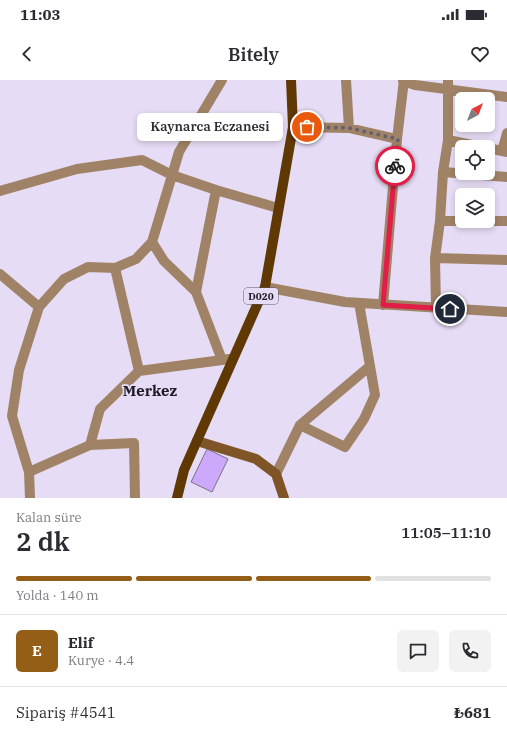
<!DOCTYPE html>
<html lang="tr">
<head>
<meta charset="utf-8">
<style>
	:root { --surface:#fff; --page:#f2f2f3; --text:#2b2b33; --muted:#7c7c81; --line:#e1e1e2; --accent:#955e16 }
	body { margin:0; font-family:"IBM Plex Serif",serif; background:var(--page); color:var(--text); height:100vh; display:flex; flex-direction:column; font-size:15px; white-space:nowrap }
	* { box-sizing:border-box; margin:0 }
	p { font-size:13px; color:var(--muted) }
	.icon { flex:none; width:22px; height:22px; fill:none; stroke:currentColor; stroke-width:2; stroke-linecap:round; stroke-linejoin:round }
	.map { position:relative; height:418px; overflow:hidden }
	.sheet { display:flex; flex-direction:column; background:var(--surface); flex:1 }
	.sheet>* { flex:none }
	.needle { width:26px; rotate:42deg }
	.buttons { position:absolute; left:455px; top:12px; display:grid; gap:8px }
	.buttons a { display:grid; place-items:center; width:40px; height:40px; border-radius:6px; background:var(--surface); box-shadow:0 2px 6px #0003; font-size:20px }
	.pin { position:absolute; display:grid; place-items:center; width:34px; height:34px; color:#fff; margin:-17px; border:2px solid #fff; border-radius:50%; box-shadow:0 1px 4px #0007 }
	.courier { position:absolute; display:grid; place-items:center; width:40px; height:40px; margin:-20px; border:3px solid #e11d48; border-radius:50%; background:#fff; color:#222; box-shadow:0 1px 5px #0007 }
	.bubble { position:absolute; height:28px; border-radius:6px; background:var(--surface); box-shadow:0 2px 6px #0003; font-size:13px; font-weight:600; line-height:28px; text-align:center }
	.headline em { font-style:normal; font-weight:600 }
	.headline div { display:flex; flex-direction:column-reverse }
	.headline { display:flex; align-items:center; justify-content:space-between; height:68px; padding:0 16px }
	h1 { font-size:26px; font-weight:600; line-height:30px }
	.bar { display:grid; grid-template-columns:repeat(4,1fr); gap:6px 4px; align-content:center; height:48px; padding:0 16px }
	.bar i { height:5px; border-radius:3px; background:var(--line) }
	.bar .current { background:var(--accent) }
	.bar p { grid-column:span 4 }
	.line { display:flex; align-items:center; gap:10px; padding:0 16px; border-top:1px solid var(--line) }
	.line div { flex:1 }
	.round { display:grid; place-items:center; flex:none; width:42px; height:42px; border-radius:6px; background:var(--page) }
	.status { display:flex; justify-content:space-between; align-items:center; height:28px; padding:0 20px; background:var(--surface); direction:ltr }
	.status svg { height:11px; fill:currentColor }
	header { display:flex; justify-content:space-between; align-items:center; height:52px; padding:0 16px; background:var(--surface); font-size:18px; font-weight:600 }
	.map>svg:first-child { display:block }
	.building { fill:#cda9fb; stroke:#7b7288 }
	.lines { fill:none; stroke-linecap:round; stroke-linejoin:round }
	.street { stroke:#a08366; stroke-width:10 }
	.secondary { stroke:#7f5528; stroke-width:10 }
	.primary { stroke:#5f3804; stroke-width:10 }
	.done { stroke:#655f6d; stroke-width:4; stroke-dasharray:0 7.2 }
	.route { stroke:#e11d48; stroke-width:5 }
	.labels { text-anchor:middle; stroke-width:3.5; stroke-linejoin:round; paint-order:stroke }
	.shield { fill:#e6dcf5; stroke:#5b5563; stroke-width:1 }
	.shield-label { font-size:10px; font-weight:bold; fill:#1f1b24 }
	.district-label { font-size:15px; font-weight:bold; fill:#1f1b24; stroke:#e6dcf5 }
</style>
</head>
<body>
<div class="status"><b>11:03</b><svg viewBox="0 0 49 12"><path d="M0 12V9h3v3zM5 12V6h3v6zM10 12V3h3v9zM15 12V0h3v12zM26 1h20v11H26zM47 4h2v5h-2z"/></svg></div>
<header><svg class="icon" aria-label="back" viewBox="0 0 24 24"><path d="M15 5l-7 7 7 7"/></svg>Bitely<svg class="icon" aria-label="heart" viewBox="0 0 24 24"><path d="M12 20l-8-8c-3-5 5-10 8-4 3-6 11-1 8 4z"/></svg></header>
<div class="map">
<svg width="507" height="418" viewBox="0 0 507 418">
	<rect width="100%" height="100%" fill="#e6dcf5"/>
	<path class="building" d="M207,369L228,379L212,412L191,402Z"/>
	<g class="lines">
		<path class="street" d="M346,0L349,48
			M403,1L415,5L507,17
			M293,47L349,48L397,59
			M448,60L482,67
			M488,68L507,72
			M502,71L507,53
			M443,92L507,97
			M0,111L77,89L142,80L172,95L216,110
			M440,141H507
			M152,162L164,181L196,212L222,280
			M435,178L507,180
			M0,194L39,227
			M265,207L345,222L507,232
			M196,212L216,110L278,128
			M383,225L397,59L404,0
			M436,228L435,178L440,141L443,92L448,60V0
			M139,291L222,280L229,279
			M300,345L345,367L364,339L375,315L370,286
			M90,365L134,363L135,418
			M29,392L90,365L100,329L139,291L115,188
			M276,394L300,345L370,286L359,223
			M30,418L29,392L12,336L19,290L39,227L64,199L88,187L115,188L136,179L152,162L179,72L222,0"/>
		<path class="secondary" d="M197,361L256,379L276,394L284,418"/>
		<path class="primary" d="M177,418L184,390L265,207L293,47L291,0"/>
	</g>
	<g class="lines">
		<path class="done" d="M307,47L349,48L398,59L395,86"/>
		<path class="route" d="M395,86L383,225L450,229"/>
	</g>
	<g class="labels">
		<rect class="shield" x="244" y="208" width="34" height="16" rx="3"/>
		<g class="shield-label">
			<text x="261" y="220">D020</text>
		</g>
		<g class="district-label">
			<text x="150" y="316">Merkez</text>
		</g>
	</g>
</svg>
<div class="buttons">
<a><svg class="needle" viewBox="-14 -14 28 28"><path d="M0-13l5 13h-10z" fill="#e53935"/><path d="M0 13l5-13h-10z" fill="#7c7c81"/></svg></a>
<a><svg class="icon" aria-label="locate" viewBox="0 0 24 24"><circle cx="12" cy="12" r="6"/><path d="M12 2v4M12 18v4M2 12h4M18 12h4"/></svg></a>
<a><svg class="icon" aria-label="layers" viewBox="0 0 24 24"><path d="M12 4l9 5-9 5-9-5zM3 14l9 5 9-5"/></svg></a>
</div>
<div class="pin" style="left:307px;top:47px;background:#ea580c"><svg class="icon" aria-label="bag" viewBox="0 0 24 24"><path d="M5 8h14l-1 12H6zM9 8a3 3 0 0 1 6 0"/></svg></div>
<div class="pin" style="left:450px;top:229px;background:#1f2937"><svg class="icon" aria-label="home" viewBox="0 0 24 24"><path d="M3 11l9-7 9 7M6 9v11h12V9"/></svg></div>
<div class="courier" style="left:395px;top:86px"><svg class="icon" aria-label="bike" viewBox="0 0 24 24"><circle cx="6" cy="16" r="4"/><circle cx="18" cy="16" r="4"/><path d="M6 16l4-8h5l3 8M10 8l3 8H6M13 5h3"/></svg></div>
<div class="bubble" style="left:137px;top:33px;width:146px">Kaynarca Eczanesi</div>
</div>
<section class="sheet">
<div class="headline"><div><h1>2 dk</h1><p>Kalan süre</p></div><em>11:05–11:10</em></div>
<div class="bar"><i class="current"></i><i class="current"></i><i class="current"></i><i></i><p>Yolda · 140 m</p></div>
<div class="line" style="height:72px"><b class="round" style="background:var(--accent);color:#fff">E</b><div><b>Elif</b><p>Kurye · 4.4</p></div><a class="round"><svg class="icon" aria-label="chat" viewBox="0 0 24 24"><path d="M4 5h16v11H9l-5 4z"/></svg></a><a class="round"><svg class="icon" aria-label="phone" viewBox="0 0 24 24"><path d="M5 4h4l2 5-3 2q2 4 5 5l2-3 5 2v4C11 20 4 13 5 4z"/></svg></a></div>
<div class="line" style="height:52px"><div>Sipariş #4541</div><b>₺681</b></div>
</section>
</body>
</html>
